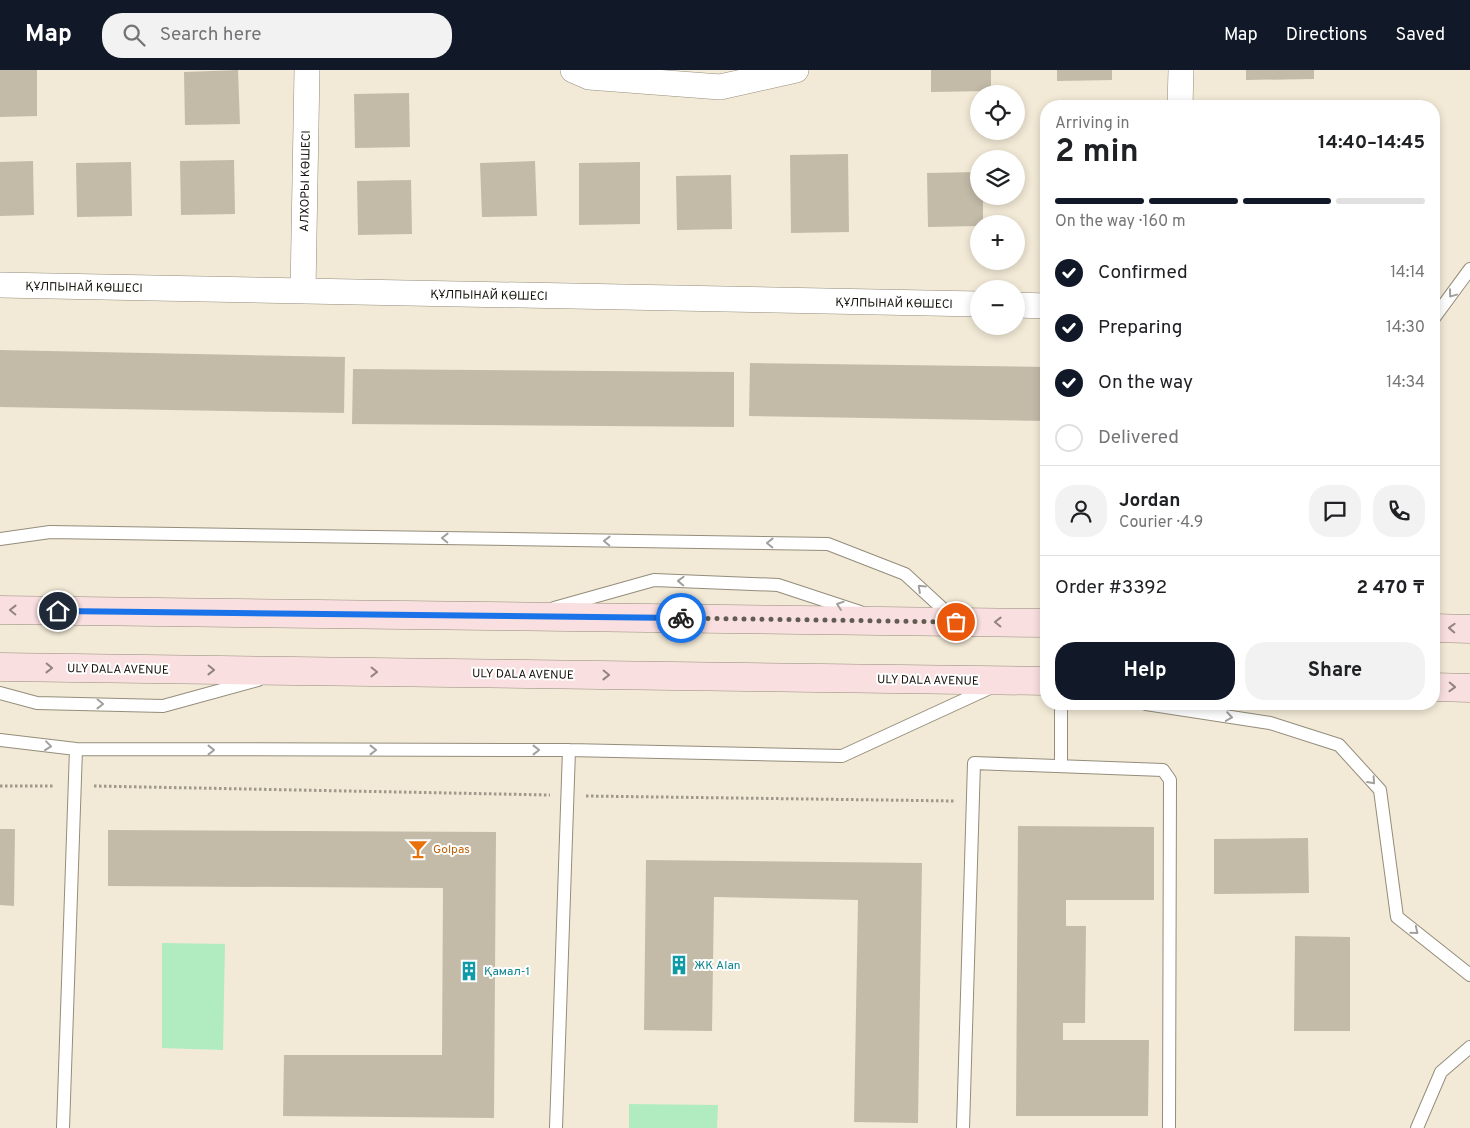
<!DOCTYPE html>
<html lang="en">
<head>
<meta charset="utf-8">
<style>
	:root { --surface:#fff; --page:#f2f2f2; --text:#202124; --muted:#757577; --line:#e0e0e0; --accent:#111827 }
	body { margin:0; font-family:Overpass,sans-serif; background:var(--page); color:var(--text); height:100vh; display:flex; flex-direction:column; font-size:19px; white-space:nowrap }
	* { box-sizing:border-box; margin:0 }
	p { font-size:16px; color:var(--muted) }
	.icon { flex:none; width:28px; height:28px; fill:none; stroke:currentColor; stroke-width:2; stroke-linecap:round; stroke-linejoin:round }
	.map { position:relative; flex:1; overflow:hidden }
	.sheet { position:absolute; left:1040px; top:30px; width:400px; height:610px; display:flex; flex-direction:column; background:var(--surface); border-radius:20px; box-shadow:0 2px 8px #0003 }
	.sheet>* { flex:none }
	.fabs { position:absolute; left:970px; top:15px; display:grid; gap:10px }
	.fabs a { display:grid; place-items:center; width:55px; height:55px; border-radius:50%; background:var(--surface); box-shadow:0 2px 8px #0003; font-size:25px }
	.pin { position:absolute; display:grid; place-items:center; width:42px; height:42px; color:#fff; margin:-21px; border:2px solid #fff; border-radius:50%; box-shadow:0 1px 5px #0007 }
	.courier { position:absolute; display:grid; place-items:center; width:50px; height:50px; margin:-25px; border:4px solid #1a73e8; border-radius:50%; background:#fff; color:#222; box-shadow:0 1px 6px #0007 }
	.summary em { font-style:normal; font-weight:700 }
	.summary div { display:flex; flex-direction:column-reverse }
	.summary { display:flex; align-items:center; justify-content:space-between; height:85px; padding:0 15px }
	h1 { font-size:32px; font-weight:700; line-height:38px }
	.bar { display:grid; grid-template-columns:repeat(4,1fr); gap:8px 5px; align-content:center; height:60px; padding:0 15px }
	.bar i { height:6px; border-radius:4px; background:var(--line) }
	.bar .active { background:var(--accent) }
	.bar p { grid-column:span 4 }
	.line { display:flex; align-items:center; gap:12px; padding:0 15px; border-top:1px solid var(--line) }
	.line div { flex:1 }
	.round { display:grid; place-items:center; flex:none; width:52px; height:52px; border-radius:20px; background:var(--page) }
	ol { padding:0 15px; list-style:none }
	li { display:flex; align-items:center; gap:15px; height:55px }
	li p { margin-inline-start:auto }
	li .icon { padding:5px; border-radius:50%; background:var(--accent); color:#fff; stroke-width:4 }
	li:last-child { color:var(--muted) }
	li i { width:28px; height:28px; border:2px solid var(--line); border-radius:50% }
	.button { display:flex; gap:10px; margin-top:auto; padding:10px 15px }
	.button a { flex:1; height:58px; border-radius:20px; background:var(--accent); color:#fff; font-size:20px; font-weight:700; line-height:58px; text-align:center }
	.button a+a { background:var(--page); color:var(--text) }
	header { display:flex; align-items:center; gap:30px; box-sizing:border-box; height:70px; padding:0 25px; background:var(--accent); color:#fff }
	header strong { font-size:24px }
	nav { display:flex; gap:28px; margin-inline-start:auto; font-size:18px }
	.search { width:350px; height:45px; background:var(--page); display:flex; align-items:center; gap:12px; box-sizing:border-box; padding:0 18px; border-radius:20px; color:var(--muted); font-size:19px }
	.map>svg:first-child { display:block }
	.green { fill:#b1ecc0 }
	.building { fill:#c3bba8 }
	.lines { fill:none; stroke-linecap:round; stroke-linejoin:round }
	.lane-casing { stroke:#948d7b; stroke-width:14 }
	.street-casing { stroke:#948d7b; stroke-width:26 }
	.secondary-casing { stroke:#948d7b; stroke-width:29 }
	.path { stroke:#9f998a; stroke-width:3; stroke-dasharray:2.5 2.5; stroke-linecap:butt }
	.lane { stroke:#fff; stroke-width:12 }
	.street { stroke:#fff; stroke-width:25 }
	.secondary { stroke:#f9dfdf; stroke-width:28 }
	.oneway { stroke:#a1a09d }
	.oneway2 { stroke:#928380 }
	.done { stroke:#625d52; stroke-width:5; stroke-dasharray:0 9 }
	.route { stroke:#1a73e8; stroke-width:6 }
	.labels { text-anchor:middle; stroke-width:4; stroke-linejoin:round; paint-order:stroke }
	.street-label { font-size:12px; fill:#15120b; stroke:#fff }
	.food-label { font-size:12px; fill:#c56008; stroke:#fff; text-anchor:start }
	.culture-label { font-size:12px; fill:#0d838f; stroke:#fff; text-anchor:start }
</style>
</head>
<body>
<header>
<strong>Map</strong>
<div class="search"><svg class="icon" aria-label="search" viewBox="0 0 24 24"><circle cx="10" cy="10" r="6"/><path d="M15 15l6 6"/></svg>Search here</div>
<nav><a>Map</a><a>Directions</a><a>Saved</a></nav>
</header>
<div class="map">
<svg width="1470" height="1058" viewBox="0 0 1470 1058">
	<rect width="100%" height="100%" fill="#f2e9d6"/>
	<path class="green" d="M162,873L225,874L223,980L162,978Z
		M629,1034L718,1035L717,1058H629Z"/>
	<path class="building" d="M0,0H37V46L0,47Z
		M238,0L240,54L185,55L184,2Z
		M931,0H991V21L931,22Z
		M1057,0H1112V10L1057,11Z
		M1246,0H1314V9L1246,10Z
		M409,23L410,77L355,78L354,24Z
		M1114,32V36H1059V34Z
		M848,84L849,162L791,163L790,85Z
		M234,90L235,144L181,145L180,91Z
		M33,91L34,145L0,146V92Z
		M535,91L537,146L482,147L480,93Z
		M131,92L132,146L77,147L76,93Z
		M640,92V154L579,155V93Z
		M979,102V126H983V154H979V156L928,157L927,103Z
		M731,105L732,159L677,160L676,106Z
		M411,110L412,164L358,165L357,111Z
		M0,280L345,287L344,343L0,337Z
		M750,293L1046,297V351L749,346Z
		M353,299L734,302V357L352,354Z
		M1018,756L1154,757V830H1066V856H1086L1085,953H1063V970H1149L1148,1046H1016Z
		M0,759H15L14,836L0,835Z
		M108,760L496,762L494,1048L283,1046L284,985H442L443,818L108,816Z
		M1308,768L1309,823L1214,824V769Z
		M646,790L922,793L918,1053L854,1052L858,830L714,827L712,961L644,960Z
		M1295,866L1350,867V961H1294Z"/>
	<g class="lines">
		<defs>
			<path id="lane" d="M1434,248L1470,199
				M0,469L50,462L828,474L905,504L955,550
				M554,538L654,510L778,515L860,542
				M0,623L37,633L163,636L258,610
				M1146,634L1270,653L1339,675L1380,720L1397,847L1470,905
				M0,670L76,679L569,680L842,686L992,617
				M1061,696V634
				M63,1058L76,679
				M556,1058L569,680
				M963,1058L974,693L1163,700L1170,710L1169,1058
				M1417,1058L1441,1002L1470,977"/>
			<path id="street" d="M573,0L589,7L720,17L796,0
				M1180,36L1181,0
				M0,215L979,234
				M303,221L307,0
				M1016,235L1046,236"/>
			<path id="secondary" d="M0,540L1046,553
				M1434,558L1470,559
				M0,597L1046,611
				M1434,617L1470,618"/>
		</defs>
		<use href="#lane" class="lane-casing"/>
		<use href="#street" class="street-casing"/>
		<use href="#secondary" class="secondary-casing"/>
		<path class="path" d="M0,716H55
			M94,716L550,725
			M586,726L955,731"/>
		<use href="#lane" class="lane"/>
		<use href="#street" class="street"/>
		<use href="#secondary" class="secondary"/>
	</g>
	<defs><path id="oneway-chevron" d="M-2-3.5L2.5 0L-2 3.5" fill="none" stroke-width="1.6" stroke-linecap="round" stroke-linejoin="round" transform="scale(1.25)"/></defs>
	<g class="oneway">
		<use href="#oneway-chevron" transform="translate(1452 224) rotate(127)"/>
		<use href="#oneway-chevron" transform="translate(445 468) rotate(-179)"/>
		<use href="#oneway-chevron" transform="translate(607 471) rotate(-179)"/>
		<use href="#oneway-chevron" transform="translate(770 473) rotate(-179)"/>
		<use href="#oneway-chevron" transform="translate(681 511) rotate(-178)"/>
		<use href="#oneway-chevron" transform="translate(921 518) rotate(-137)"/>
		<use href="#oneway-chevron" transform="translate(840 535) rotate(-161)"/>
		<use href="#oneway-chevron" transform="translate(100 634) rotate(1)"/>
		<use href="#oneway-chevron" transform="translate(1229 647) rotate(9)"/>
		<use href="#oneway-chevron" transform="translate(48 676) rotate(7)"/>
		<use href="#oneway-chevron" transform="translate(211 680)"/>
		<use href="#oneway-chevron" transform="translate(373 680)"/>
		<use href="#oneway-chevron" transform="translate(536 680)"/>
		<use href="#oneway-chevron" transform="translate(1372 711) rotate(48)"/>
		<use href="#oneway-chevron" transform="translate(1415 861) rotate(39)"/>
	</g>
	<g class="oneway2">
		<use href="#oneway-chevron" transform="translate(13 540) rotate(-179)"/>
		<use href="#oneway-chevron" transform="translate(998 552) rotate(-179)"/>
		<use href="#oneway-chevron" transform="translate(1452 558) rotate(-178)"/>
		<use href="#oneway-chevron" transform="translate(49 598) rotate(1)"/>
		<use href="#oneway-chevron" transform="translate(211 600) rotate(1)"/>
		<use href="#oneway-chevron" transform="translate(374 602) rotate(1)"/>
		<use href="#oneway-chevron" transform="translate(606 605) rotate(1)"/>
		<use href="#oneway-chevron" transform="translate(1452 617) rotate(2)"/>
	</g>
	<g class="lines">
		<path class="done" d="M681,548L956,552"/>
		<path class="route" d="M58,541L681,548"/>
	</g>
	<defs>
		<symbol id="bar-bare" viewBox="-9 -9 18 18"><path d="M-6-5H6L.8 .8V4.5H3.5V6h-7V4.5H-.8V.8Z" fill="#e8710a" stroke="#fff" stroke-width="2.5" paint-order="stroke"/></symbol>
		<symbol id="building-bare" viewBox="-9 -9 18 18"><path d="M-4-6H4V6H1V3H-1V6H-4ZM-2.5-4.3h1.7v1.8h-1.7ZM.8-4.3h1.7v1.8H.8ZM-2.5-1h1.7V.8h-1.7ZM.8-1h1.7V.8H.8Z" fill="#0f9aa8" stroke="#fff" stroke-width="2.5" paint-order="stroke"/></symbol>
	</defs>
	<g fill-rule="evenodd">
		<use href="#bar-bare" x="404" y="765" width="28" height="28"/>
		<use href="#building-bare" x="665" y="881" width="28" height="28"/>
		<use href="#building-bare" x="455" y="887" width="28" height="28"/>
	</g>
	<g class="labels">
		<g class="street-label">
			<text transform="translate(305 111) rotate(-89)" y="4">АЛХОРЫ КӨШЕСІ</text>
			<text transform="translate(84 217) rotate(1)" y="4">ҚҰЛПЫНАЙ КӨШЕСІ</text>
			<text transform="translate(489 225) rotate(1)" y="4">ҚҰЛПЫНАЙ КӨШЕСІ</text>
			<text transform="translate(894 233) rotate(1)" y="4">ҚҰЛПЫНАЙ КӨШЕСІ</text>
			<text transform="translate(118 599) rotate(1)" y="4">ULY DALA AVENUE</text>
			<text transform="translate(523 604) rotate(1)" y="4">ULY DALA AVENUE</text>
			<text transform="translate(928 610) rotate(1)" y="4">ULY DALA AVENUE</text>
		</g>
		<g class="food-label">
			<text x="433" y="783">Golpas</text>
		</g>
		<g class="culture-label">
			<text x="694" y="899">ЖК Alan</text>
			<text x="484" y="905">Қамал-1</text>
		</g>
	</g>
</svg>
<div class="fabs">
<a><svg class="icon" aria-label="locate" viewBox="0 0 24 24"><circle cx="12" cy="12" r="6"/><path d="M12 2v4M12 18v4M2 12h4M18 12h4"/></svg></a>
<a><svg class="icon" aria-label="layers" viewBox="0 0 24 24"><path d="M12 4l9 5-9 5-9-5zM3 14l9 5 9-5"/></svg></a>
<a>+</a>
<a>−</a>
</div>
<div class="pin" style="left:956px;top:552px;background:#ea580c"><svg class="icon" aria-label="bag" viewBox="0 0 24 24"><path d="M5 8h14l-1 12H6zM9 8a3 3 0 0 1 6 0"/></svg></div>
<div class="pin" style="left:58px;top:541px;background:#1f2937"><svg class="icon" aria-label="home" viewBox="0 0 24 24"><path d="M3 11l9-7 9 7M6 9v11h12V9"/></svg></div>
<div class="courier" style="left:681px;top:548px"><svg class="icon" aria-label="bike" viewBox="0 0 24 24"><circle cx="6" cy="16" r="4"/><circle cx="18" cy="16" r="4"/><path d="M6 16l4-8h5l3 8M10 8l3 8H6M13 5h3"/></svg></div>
<section class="sheet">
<div class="summary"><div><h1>2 min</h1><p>Arriving in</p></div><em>14:40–14:45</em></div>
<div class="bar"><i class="active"></i><i class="active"></i><i class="active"></i><i></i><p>On the way · 160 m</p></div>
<ol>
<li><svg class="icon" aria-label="check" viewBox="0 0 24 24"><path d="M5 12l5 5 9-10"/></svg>Confirmed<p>14:14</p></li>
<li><svg class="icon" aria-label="check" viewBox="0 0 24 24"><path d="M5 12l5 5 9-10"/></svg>Preparing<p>14:30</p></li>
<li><svg class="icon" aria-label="check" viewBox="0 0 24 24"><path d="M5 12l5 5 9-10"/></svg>On the way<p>14:34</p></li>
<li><i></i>Delivered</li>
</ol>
<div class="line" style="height:90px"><a class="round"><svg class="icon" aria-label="person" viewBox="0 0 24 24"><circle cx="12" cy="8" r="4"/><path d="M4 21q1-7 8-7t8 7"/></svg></a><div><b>Jordan</b><p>Courier · 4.9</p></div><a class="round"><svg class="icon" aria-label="chat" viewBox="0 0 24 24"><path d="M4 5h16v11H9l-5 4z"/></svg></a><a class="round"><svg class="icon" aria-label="phone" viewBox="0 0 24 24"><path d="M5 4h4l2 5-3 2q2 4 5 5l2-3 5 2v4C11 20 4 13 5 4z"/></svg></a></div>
<div class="line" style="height:65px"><div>Order #3392</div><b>2 470 ₸</b></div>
<div class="button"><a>Help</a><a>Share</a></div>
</section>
</div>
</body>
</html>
